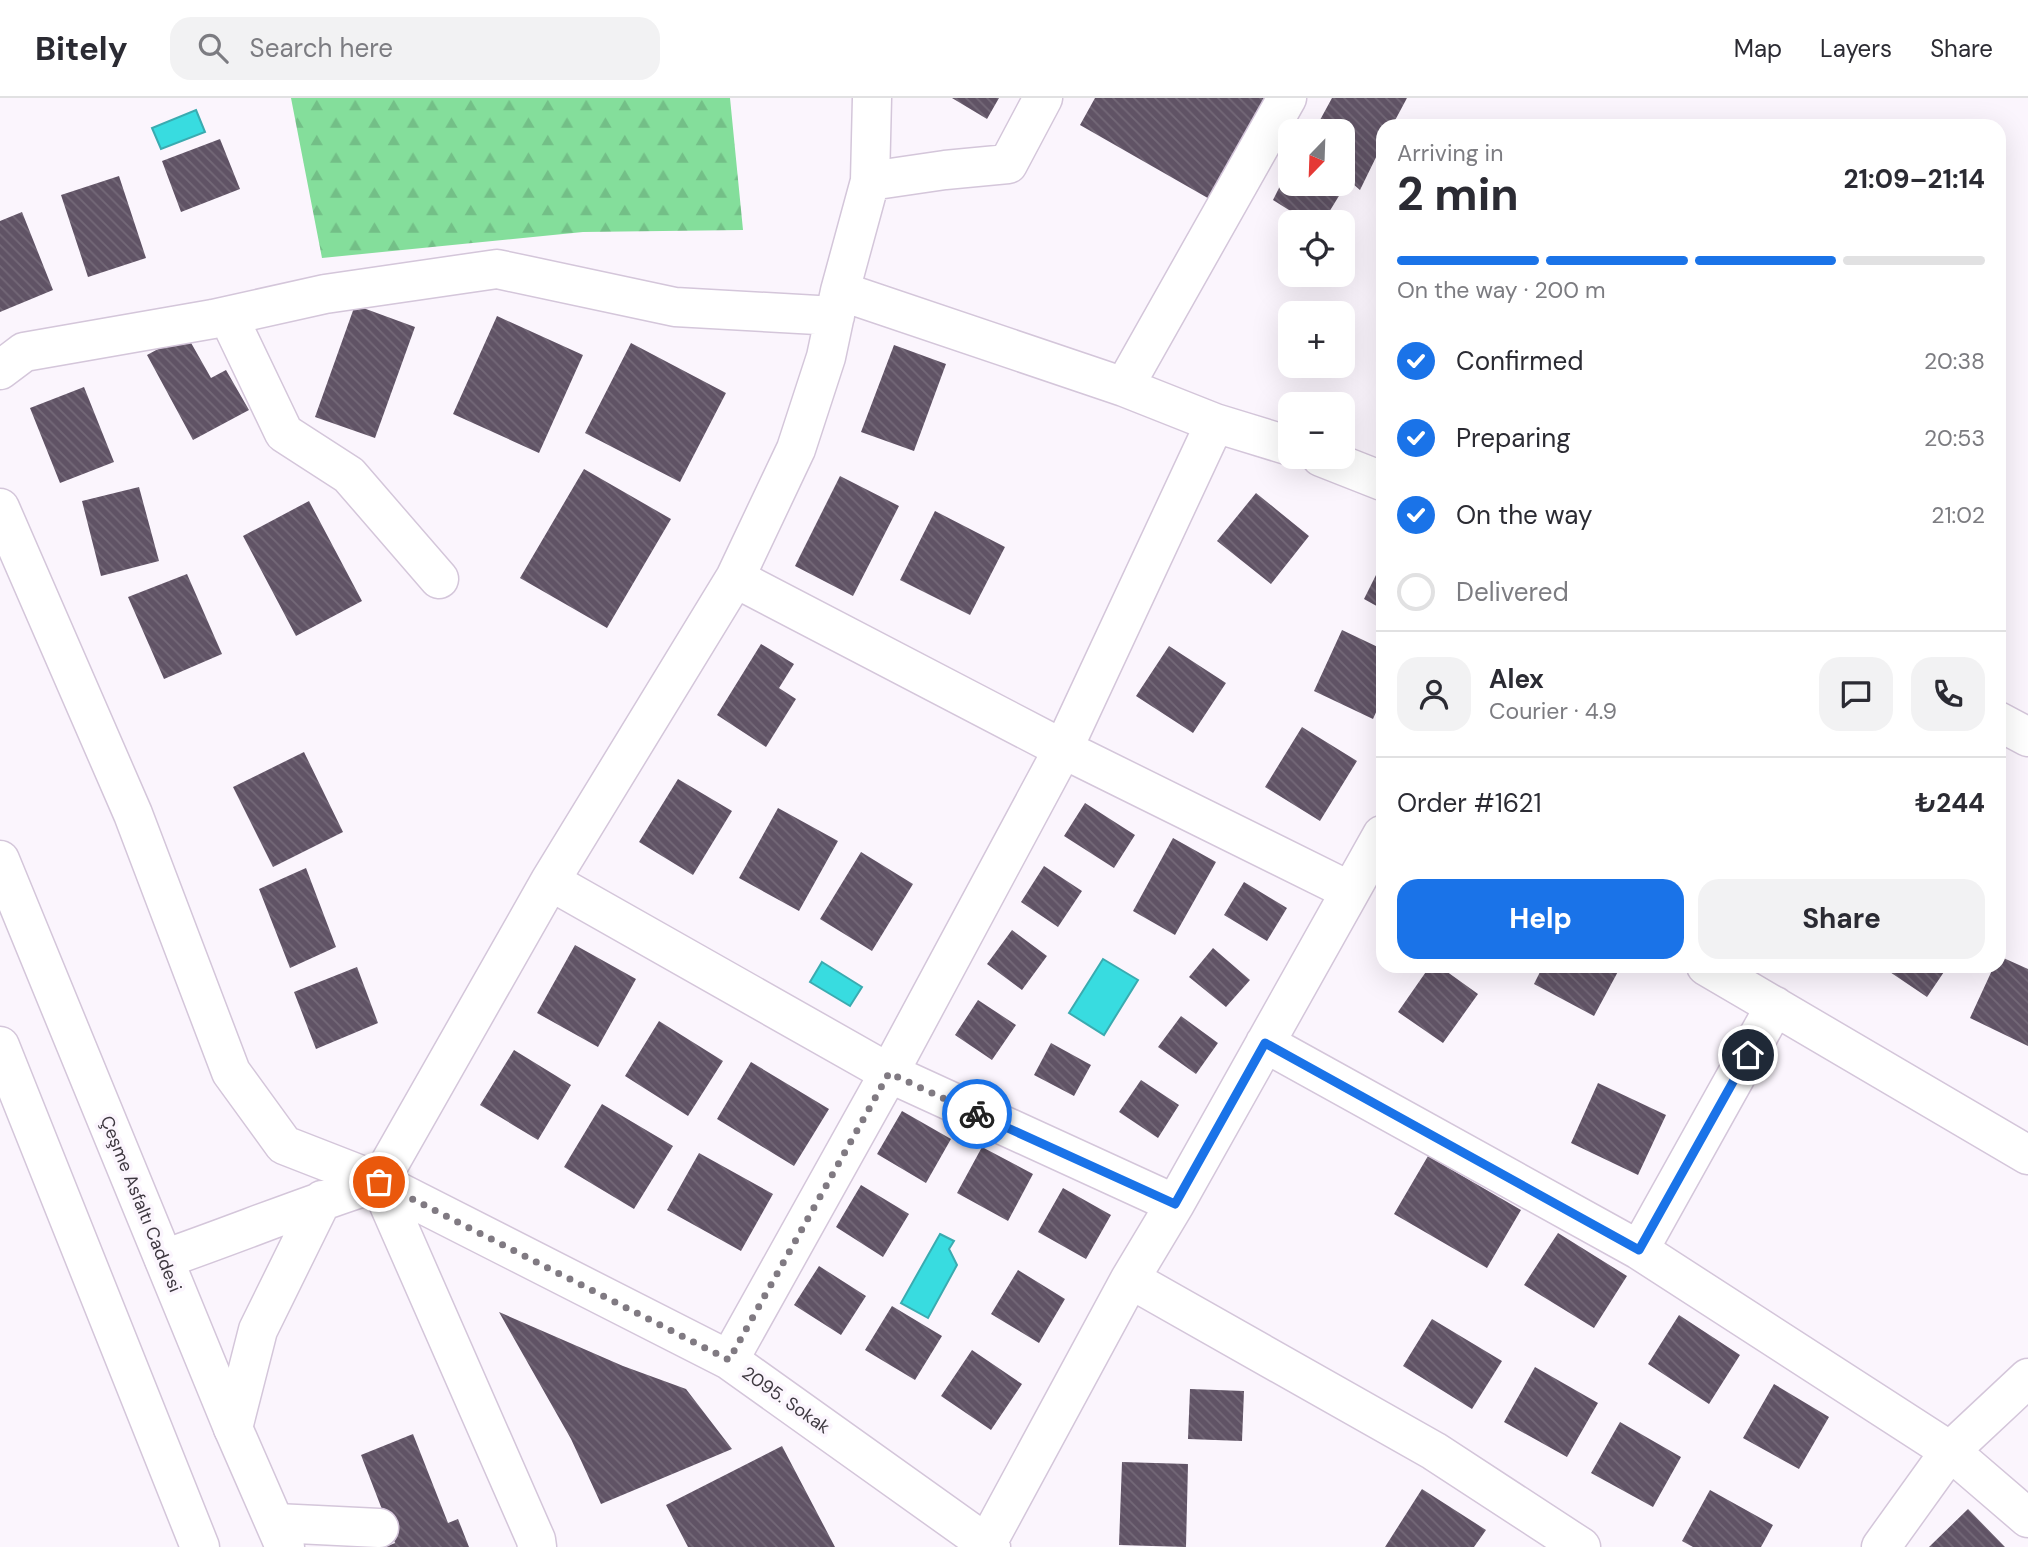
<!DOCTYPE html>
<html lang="en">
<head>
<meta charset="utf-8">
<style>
	:root { --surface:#fff; --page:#f2f2f3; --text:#2b2b33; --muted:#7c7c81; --line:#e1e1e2; --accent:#1a73e8 }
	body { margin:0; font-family:"DM Sans",sans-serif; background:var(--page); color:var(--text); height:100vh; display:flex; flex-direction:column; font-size:26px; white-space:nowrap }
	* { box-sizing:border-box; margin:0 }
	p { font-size:23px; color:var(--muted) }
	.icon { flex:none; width:38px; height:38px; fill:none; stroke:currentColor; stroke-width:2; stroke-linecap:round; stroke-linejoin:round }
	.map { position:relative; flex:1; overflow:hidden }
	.drawer { position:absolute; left:1376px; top:21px; width:630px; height:854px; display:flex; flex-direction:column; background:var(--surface); border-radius:21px; box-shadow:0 7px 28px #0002 }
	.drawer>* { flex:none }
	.needle { width:46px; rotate:203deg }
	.fabs { position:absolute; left:1278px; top:21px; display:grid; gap:14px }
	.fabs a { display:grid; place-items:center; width:77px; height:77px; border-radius:14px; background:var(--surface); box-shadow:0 7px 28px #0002; font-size:35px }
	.pin { position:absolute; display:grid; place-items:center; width:60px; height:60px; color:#fff; margin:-30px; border:4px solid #fff; border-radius:50%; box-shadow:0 2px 7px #0007 }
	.courier { position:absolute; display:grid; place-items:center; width:70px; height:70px; margin:-35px; border:5px solid #1a73e8; border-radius:50%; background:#fff; color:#222; box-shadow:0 2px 9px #0007 }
	.headline em { font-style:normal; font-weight:700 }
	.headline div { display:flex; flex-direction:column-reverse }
	.headline { display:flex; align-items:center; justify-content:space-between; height:119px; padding:0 21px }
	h1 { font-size:46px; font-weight:700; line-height:52px }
	.bar { display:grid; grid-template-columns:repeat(4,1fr); gap:10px 7px; align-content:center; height:84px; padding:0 21px }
	.bar i { height:9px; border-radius:5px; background:var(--line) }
	.bar .current { background:var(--accent) }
	.bar p { grid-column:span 4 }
	.line { display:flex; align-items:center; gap:18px; padding:0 21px; border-top:2px solid var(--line) }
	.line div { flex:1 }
	.round { display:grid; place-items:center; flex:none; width:74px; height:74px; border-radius:21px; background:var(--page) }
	ol { padding:0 21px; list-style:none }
	li { display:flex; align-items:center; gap:21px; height:77px }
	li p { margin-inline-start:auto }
	li .icon { padding:7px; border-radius:50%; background:var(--accent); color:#fff; stroke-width:4 }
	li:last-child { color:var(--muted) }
	li i { width:38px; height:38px; border:4px solid var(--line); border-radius:50% }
	.cta { display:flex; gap:14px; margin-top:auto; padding:14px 21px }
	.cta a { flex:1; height:80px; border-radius:21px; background:var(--accent); color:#fff; font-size:28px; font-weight:700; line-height:80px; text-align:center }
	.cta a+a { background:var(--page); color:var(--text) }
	header { display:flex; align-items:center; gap:42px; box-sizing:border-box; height:98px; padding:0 35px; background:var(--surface); border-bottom:2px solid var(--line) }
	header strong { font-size:33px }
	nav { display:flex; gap:38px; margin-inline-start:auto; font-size:24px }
	.search { width:490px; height:63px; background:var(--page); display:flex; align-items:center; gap:18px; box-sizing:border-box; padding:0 24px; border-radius:21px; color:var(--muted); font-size:26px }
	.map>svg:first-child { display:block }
	.forest { fill:url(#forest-firs) }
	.water { fill:#38dce0; stroke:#3aabb0; stroke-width:2 }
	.building { fill:url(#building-back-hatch) }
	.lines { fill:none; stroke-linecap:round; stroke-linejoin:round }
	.minor-casing { stroke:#d4c6da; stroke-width:41 }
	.highway-casing { stroke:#d4c6da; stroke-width:41 }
	.minor { stroke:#fff; stroke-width:38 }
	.highway { stroke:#fff; stroke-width:38 }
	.done { stroke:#807a82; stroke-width:7; stroke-dasharray:0 12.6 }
	.route { stroke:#1a73e8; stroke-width:9 }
	.labels { text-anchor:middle; stroke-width:7; stroke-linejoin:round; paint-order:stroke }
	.street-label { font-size:18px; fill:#3e3840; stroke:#fbf5fd }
</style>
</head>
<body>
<header>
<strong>Bitely</strong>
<div class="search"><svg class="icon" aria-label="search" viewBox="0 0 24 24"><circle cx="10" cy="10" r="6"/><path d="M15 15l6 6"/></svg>Search here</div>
<nav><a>Map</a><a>Layers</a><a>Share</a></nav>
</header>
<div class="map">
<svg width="2028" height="1449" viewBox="0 0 2028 1449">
	<defs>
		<pattern id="forest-firs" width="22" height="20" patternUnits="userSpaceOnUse" patternTransform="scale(1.75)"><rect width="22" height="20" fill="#84de9b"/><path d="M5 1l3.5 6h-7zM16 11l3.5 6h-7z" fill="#73bf87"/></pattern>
		<pattern id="building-back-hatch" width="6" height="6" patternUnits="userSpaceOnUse" patternTransform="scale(1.75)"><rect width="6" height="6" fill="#605365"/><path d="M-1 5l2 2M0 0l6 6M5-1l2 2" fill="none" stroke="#746978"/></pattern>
	</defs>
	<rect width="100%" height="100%" fill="#fbf5fd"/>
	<path class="forest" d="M291,0H730L743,132L583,134L322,160Z"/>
	<path class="water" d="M196,12L205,34L161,51L152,30Z
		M1103,861L1138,882L1104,937L1069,915Z
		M822,864L862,889L850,908L810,884Z
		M940,1136L954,1143L949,1151L957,1167L928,1220L901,1205Z"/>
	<path class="building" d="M952,0H999L987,21Z
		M1095,0H1272L1213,103L1080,27Z
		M1332,0H1407L1392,28H1382V47L1360,92L1353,86L1345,87L1342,85V33H1314Z
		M220,41L240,91L181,114L162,63Z
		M1290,68V86H1326L1338,93L1345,88L1323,124H1308L1273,102Z
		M119,78L146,160L88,179L61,97Z
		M22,114L53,192L0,214V123Z
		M355,207L415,229L375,340L315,319Z
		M497,218L583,257L539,355L453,316Z
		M186,236L211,280L226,272L249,312L193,342L147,257Z
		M631,245L726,295L680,384L585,335Z
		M894,247L946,266L914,353L861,334Z
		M84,289L114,364L60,385L30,310Z
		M584,371L671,421L607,530L520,480Z
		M840,378L899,408L853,498L795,468Z
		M139,389L159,463L101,478L82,403Z
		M1256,395L1309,438L1271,486L1217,443Z
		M309,403L362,503L296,538L243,438Z
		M935,413L1005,449L970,517L900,482Z
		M1382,465V511L1364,501Z
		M187,476L222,556L164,581L128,499Z
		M1342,532L1382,551V601L1373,621L1314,593Z
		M761,546L794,566L779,590L796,601L766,649L717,617Z
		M1169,548L1226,585L1193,635L1136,598Z
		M1302,629L1357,663L1320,723L1265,689Z
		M304,654L343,734L273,769L233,689Z
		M678,681L732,713L693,777L639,744Z
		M1085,705L1135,737L1114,770L1064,738Z
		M778,710L838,743L799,813L739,780Z
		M1173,740L1216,764L1175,837L1133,813Z
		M861,754L913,786L872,853L820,821Z
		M1044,768L1082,793L1058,829L1021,804Z
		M306,770L336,849L290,870L259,791Z
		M1244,784L1287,810L1267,843L1224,817Z
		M1012,832L1047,858L1022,892L987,866Z
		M575,847L636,881L598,949L537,915Z
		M1213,850L1250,882L1226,909L1189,879Z
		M1999,858L2028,871V948L1970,920L1994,868H1998Z
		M1430,868H1439L1478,896L1443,945L1398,914Z
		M1543,868H1621L1594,918L1534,886Z
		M1881,868H1948L1927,899Z
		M357,869L378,925L316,951L294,894Z
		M978,902L1016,927L992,962L955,937Z
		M1181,918L1218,945L1196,976L1158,949Z
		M659,923L723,963L688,1018L625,978Z
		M1051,945L1091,967L1074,998L1034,977Z
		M514,952L571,987L538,1042L480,1007Z
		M751,964L829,1011L794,1068L717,1021Z
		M1141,982L1179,1007L1158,1040L1119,1014Z
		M1598,985L1666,1017L1638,1077L1571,1045Z
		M602,1006L673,1048L634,1111L564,1069Z
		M902,1013L951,1041L926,1085L877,1056Z
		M982,1049L1033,1076L1008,1123L957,1095Z
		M699,1055L773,1096L741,1153L667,1112Z
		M1428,1058L1521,1112L1487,1170L1394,1116Z
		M861,1087L909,1116L883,1159L836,1129Z
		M1063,1090L1111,1117L1086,1161L1038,1134Z
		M1558,1135L1627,1178L1594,1230L1524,1187Z
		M819,1168L866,1198L841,1237L794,1207Z
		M1018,1172L1065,1201L1039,1245L991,1216Z
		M892,1208L942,1238L915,1282L865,1252Z
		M499,1214L623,1268L686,1291L732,1351L601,1406L571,1341Z
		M1679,1217L1740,1257L1709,1306L1648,1266Z
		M1432,1221L1502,1263L1472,1311L1403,1268Z
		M972,1252L1022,1286L991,1332L941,1298Z
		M1535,1269L1598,1305L1567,1359L1504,1324Z
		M1774,1286L1829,1319L1799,1371L1743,1340Z
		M1190,1291L1244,1293L1242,1343L1188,1341Z
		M1620,1324L1681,1359L1653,1409L1591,1375Z
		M413,1336L448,1425L458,1421L469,1449H385L395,1445L361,1357Z
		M782,1348L835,1449H688L666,1407Z
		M1122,1364L1188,1366L1186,1449L1119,1447Z
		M1422,1391L1486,1432L1474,1449H1385Z
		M1710,1392L1773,1427L1761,1449H1693L1682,1443Z
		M1968,1411L2005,1449H1929Z"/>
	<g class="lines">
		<defs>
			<path id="minor" d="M870,83L945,72L1008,66L1043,0
				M840,193L1124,289L1215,325L1290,348
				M228,218L284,335L349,377L439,481
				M0,272L24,254L213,221L325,196L497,171L675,209L835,218
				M1124,289L1287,0
				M1321,359L1382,383
				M0,410L133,716L231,974L284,1047L379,1084L729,1262L991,1449
				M735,480L1063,651L1350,793
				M1998,623L2028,639
				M550,783L889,975L1175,1106
				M1706,868L2028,1057
				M1265,945L1639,1152L1950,1353L2028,1420
				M379,1084L536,1442L537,1449
				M1639,1152L1775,908
				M164,1161C236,1136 306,1107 379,1084L550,783L735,480L796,351L826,259L840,193L870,83L872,0
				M1130,1181L1434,1353L1581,1449
				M729,1262L889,975L1063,651L1215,325
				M233,1330L258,1232L322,1102
				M276,1425L379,1430
				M985,1449L1130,1181L1175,1106L1382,737
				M1881,1449L1950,1353L2028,1280"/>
			<path id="highway" d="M0,762L233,1330L285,1449
				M0,948L200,1449"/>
		</defs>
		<use href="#minor" class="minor-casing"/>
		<use href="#highway" class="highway-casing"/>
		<use href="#minor" class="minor"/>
		<use href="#highway" class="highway"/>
	</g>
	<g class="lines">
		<path class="done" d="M379,1084L729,1262L889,975L977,1016"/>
		<path class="route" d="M977,1016L1175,1106L1265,945L1639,1152L1748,957"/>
	</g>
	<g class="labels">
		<g class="street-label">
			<text transform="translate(141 1106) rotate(68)" y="6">Çeşme Asfaltı Caddesi</text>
			<text transform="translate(786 1302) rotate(35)" y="6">2095. Sokak</text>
		</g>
	</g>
</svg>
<div class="fabs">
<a><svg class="needle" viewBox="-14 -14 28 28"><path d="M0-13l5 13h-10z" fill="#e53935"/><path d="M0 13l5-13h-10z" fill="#7c7c81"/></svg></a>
<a><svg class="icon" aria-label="locate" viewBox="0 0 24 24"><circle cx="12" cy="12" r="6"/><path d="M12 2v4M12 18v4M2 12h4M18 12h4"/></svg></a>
<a>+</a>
<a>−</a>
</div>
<div class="pin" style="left:379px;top:1084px;background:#ea580c"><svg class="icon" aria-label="bag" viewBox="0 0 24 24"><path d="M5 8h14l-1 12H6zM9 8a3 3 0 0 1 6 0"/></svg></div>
<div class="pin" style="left:1748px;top:957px;background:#1f2937"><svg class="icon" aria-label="home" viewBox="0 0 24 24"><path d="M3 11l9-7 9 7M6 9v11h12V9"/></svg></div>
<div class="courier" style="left:977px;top:1016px"><svg class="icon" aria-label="bike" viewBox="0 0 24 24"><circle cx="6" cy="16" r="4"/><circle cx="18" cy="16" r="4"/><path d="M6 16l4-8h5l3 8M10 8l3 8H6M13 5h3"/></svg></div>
<section class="drawer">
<div class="headline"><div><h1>2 min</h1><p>Arriving in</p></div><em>21:09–21:14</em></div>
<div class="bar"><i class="current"></i><i class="current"></i><i class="current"></i><i></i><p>On the way · 200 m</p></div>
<ol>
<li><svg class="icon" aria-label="check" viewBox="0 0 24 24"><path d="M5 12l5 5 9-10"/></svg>Confirmed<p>20:38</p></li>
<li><svg class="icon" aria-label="check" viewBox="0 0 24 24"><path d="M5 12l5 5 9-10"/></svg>Preparing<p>20:53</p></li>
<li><svg class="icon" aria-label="check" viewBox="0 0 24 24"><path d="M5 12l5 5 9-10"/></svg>On the way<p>21:02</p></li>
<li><i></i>Delivered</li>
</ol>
<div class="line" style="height:126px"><a class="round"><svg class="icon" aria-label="person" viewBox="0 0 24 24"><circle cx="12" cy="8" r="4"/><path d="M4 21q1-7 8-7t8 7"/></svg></a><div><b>Alex</b><p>Courier · 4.9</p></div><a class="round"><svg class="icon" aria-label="chat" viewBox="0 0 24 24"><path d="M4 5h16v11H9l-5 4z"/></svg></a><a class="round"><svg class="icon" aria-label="phone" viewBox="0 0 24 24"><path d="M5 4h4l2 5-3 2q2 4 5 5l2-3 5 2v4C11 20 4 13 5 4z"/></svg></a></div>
<div class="line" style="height:91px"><div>Order #1621</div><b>₺244</b></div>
<div class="cta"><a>Help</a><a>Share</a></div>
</section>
</div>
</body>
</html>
